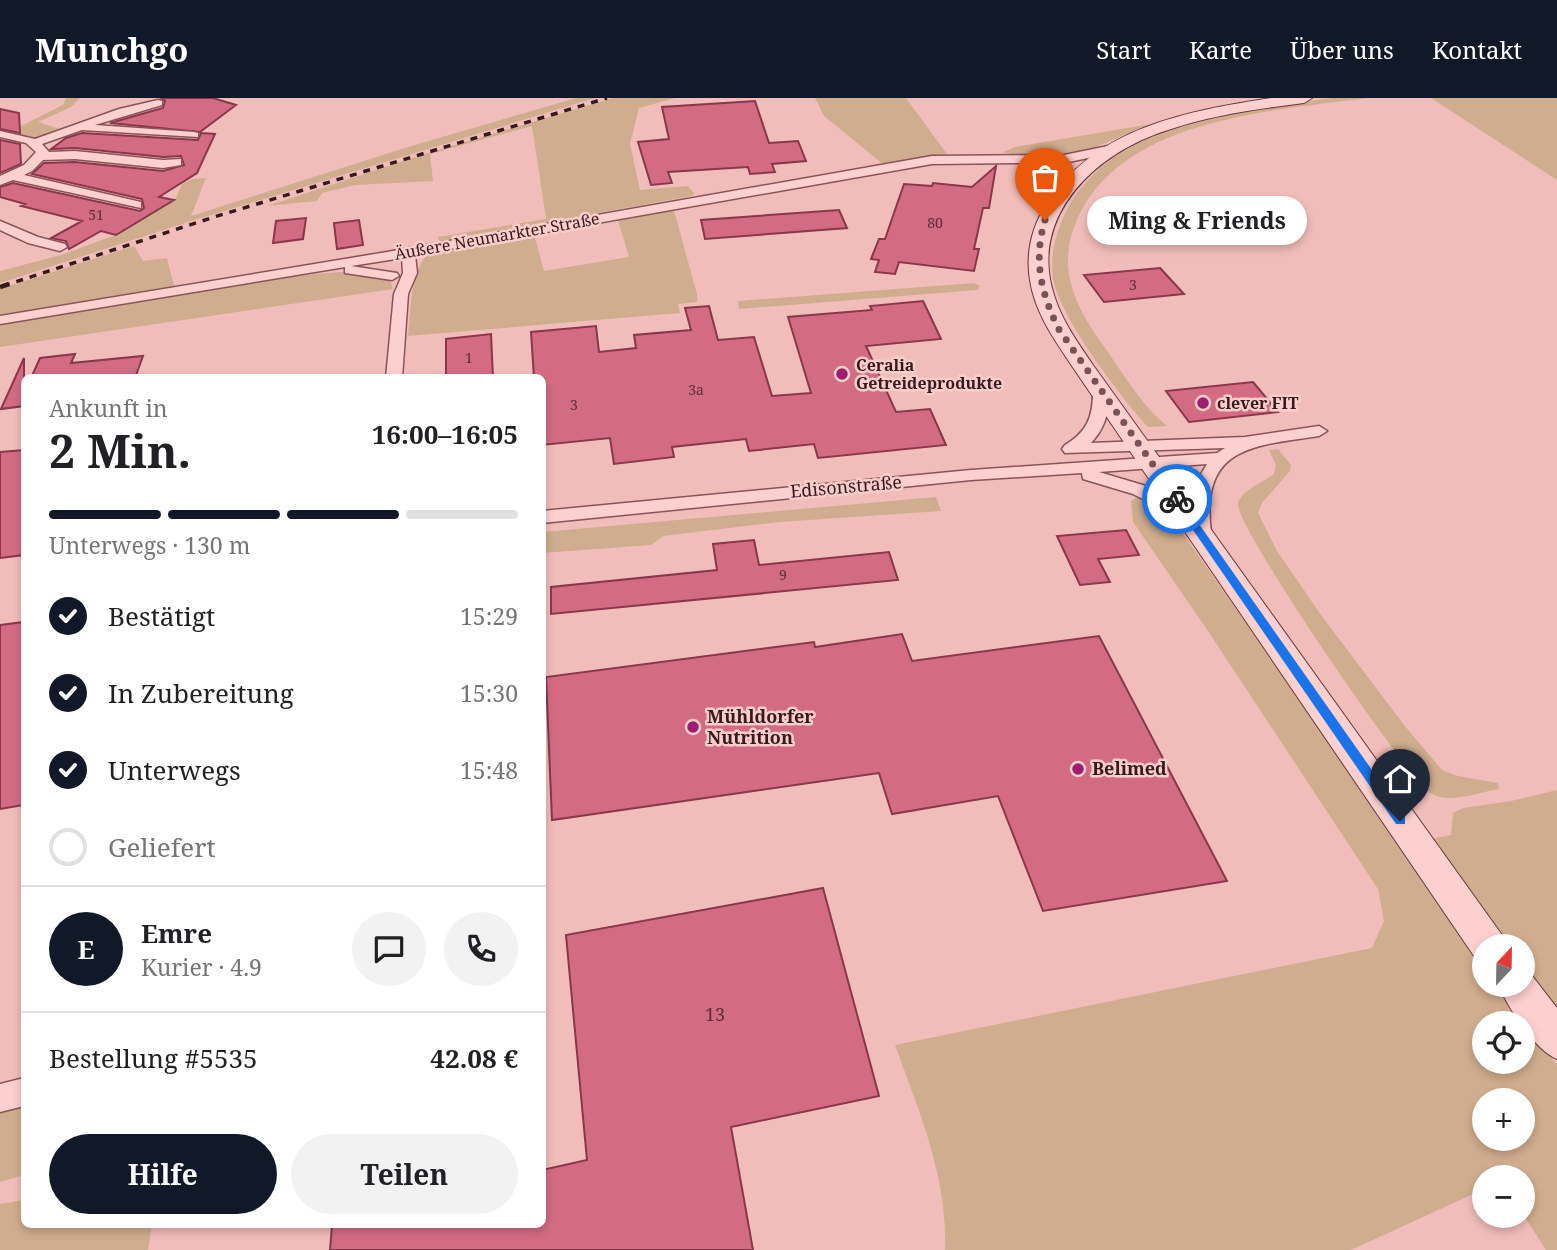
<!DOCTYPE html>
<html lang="de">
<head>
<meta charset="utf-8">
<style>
	:root { --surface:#fff; --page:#f2f2f2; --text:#202124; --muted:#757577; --line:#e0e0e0; --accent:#111827 }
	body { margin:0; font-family:"Noto Serif",serif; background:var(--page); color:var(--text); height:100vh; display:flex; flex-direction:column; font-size:26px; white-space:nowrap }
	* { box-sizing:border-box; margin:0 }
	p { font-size:23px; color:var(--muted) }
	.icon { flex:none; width:38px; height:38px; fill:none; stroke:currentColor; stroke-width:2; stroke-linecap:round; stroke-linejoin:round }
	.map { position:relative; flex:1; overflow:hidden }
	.sheet { position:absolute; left:21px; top:276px; width:525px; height:854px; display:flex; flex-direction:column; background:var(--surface); border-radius:10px; box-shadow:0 4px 10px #0003 }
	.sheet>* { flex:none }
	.needle { width:46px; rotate:22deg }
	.tools { position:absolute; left:1472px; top:836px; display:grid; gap:14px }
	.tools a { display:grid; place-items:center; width:63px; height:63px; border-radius:50%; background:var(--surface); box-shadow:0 4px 10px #0003; font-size:35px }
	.pin { position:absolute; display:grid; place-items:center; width:60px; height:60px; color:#fff; margin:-72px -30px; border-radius:50% 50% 50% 0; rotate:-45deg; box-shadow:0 0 7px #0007 }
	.pin .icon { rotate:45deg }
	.courier { position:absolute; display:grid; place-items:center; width:70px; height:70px; margin:-35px; border:5px solid #1a73e8; border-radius:50%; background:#fff; color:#222; box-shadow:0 2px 9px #0007 }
	.bubble { position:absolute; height:49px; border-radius:24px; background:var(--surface); box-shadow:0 4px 10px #0003; font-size:23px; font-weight:700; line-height:49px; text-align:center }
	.summary em { font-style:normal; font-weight:700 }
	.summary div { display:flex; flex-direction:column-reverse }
	.summary { display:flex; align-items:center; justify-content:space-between; height:119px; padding:0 28px }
	h1 { font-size:46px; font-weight:700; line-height:52px }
	.bar { display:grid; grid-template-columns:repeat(4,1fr); gap:10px 7px; align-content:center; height:84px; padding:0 28px }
	.bar i { height:9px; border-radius:5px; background:var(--line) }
	.bar .active { background:var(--accent) }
	.bar p { grid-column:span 4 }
	.line { display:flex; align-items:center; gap:18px; padding:0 28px; border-top:2px solid var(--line) }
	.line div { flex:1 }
	.round { display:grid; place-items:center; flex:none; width:74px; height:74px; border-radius:37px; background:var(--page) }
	ol { padding:0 28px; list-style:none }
	li { display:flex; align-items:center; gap:21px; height:77px }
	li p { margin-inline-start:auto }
	li .icon { padding:7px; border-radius:50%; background:var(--accent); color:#fff; stroke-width:4 }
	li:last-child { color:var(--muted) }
	li i { width:38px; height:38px; border:4px solid var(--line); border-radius:50% }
	.action { display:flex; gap:14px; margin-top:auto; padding:14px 28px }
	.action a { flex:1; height:80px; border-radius:42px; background:var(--accent); color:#fff; font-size:28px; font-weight:700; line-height:80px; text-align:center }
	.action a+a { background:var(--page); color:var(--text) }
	header { display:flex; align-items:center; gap:42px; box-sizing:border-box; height:98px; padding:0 35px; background:var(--accent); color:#fff }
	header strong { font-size:33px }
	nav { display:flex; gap:38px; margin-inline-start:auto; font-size:24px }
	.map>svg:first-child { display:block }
	.green { fill:#d0ad8e; fill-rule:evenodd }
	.building { fill:#d36c83; stroke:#8a374b; stroke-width:2 }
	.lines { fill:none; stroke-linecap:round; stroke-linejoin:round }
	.street-casing { stroke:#895359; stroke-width:3 }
	.secondary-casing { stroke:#6b373e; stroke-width:2 }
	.street { fill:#fcd0ce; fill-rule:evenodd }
	.secondary { fill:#fcd0ce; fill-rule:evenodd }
	.rail-far1 { stroke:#371a1e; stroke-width:3.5; stroke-dasharray:7 7; stroke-linecap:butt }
	.rail { stroke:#371a1e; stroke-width:4.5; stroke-dasharray:10 10; stroke-linecap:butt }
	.route { fill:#1a73e8 }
	.done { stroke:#785355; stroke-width:7; stroke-dasharray:0 12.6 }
	.poi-dot { fill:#9d1e70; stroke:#f8cdca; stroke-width:2.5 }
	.labels { text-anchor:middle; stroke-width:5; stroke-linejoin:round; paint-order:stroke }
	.number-label { font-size:14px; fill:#5e2e37 }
	.far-street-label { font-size:16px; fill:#371a1e; stroke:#f8cdca }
	.far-poi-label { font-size:16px; font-weight:bold; fill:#371a1e; stroke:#f8cdca; text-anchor:start }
	.street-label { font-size:18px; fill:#371a1e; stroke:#f8cdca }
	.poi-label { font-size:18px; font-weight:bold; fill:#371a1e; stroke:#f8cdca; text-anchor:start }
	.near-number-label { font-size:18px; fill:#5e2e37 }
</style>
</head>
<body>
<header>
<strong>Munchgo</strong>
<nav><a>Start</a><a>Karte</a><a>Über uns</a><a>Kontakt</a></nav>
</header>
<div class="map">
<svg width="1557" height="1152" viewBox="0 0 1557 1152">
	<rect width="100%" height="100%" fill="#f1bdba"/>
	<path class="green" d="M66,0H80L71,9L38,24L63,32L35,42L7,35L63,7Z
		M576,0H595L188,124L0,185V173L61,157L113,138L175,102L182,86L192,81L206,80L191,118L408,49Z
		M613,0H675L639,10L630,46L640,92L688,88L694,95L692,98L439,143L438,139L546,121L532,28L430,56L433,83L355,87L322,95L317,103L267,108L428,55Z
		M815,0H906L947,56L883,66L824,18Z
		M1332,0H1368C1272,13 1116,20 1075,127C1058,169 1074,205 1098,240C1120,270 1139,305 1167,328L1148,329C1120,298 1066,227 1055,188C1049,168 1053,144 1061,125C1103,23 1237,13 1332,0Z
		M1431,0H1557V82Z
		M1151,26L1074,58H1018L1003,54L1015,49Z
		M673,109L697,196V204L678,206L680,215L408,238C411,211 410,180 426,157L534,136L544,173L629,159L617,119Z
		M134,148L143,163L167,160L174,188L0,217V191Z
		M339,174L379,177L390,182L393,191L0,249V227L10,224L274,180Z
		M974,185L980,188L977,192L739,211L738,203Z
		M1278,351L1291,367L1290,373L1262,405L1258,415L1277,453L1321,517L1404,627L1442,672L1458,678L1498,685L1499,691C1480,694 1450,706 1432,696C1407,681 1234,426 1238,406C1241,392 1264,384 1274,376L1276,367L1269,352Z
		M1141,397L1158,406L1170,417L1484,864V887H1500L1557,967V1152H1546L1523,1116L1522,1080H1484V1091L1351,1152H945C948,1080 919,1013 895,947L1372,850L1384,823L1378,791L1208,533L1133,424L1131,403ZM1484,926H1522V964H1484ZM1484,1003H1522V1041H1484Z
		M936,399L941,413L779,424L663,438L651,447L543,455V434Z
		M1557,692V914L1523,868L1522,849H1508L1430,741L1451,737L1453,715L1463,710L1511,703Z
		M24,1008V1077L0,1084V1014Z
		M24,1102V1127H152L148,1152H0V1106Z"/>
	<path class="building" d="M161,0H213L236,7L200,34L110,25L163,10L165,3Z
		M755,3L769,45L798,43L806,63L772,66L775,74L750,76L748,69L668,74L672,85L651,87L638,44L669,41L662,9Z
		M0,11L19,15L20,35L0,31Z
		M82,35L198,42L201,35L215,36L197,75L159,99L174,102L116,137L101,133L69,151L66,143L51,140L82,123L21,108L25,106L0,99V89L13,85L140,113L144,110L142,101L32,76L44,65L75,64L163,73L184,67L181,58L163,59L75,50L51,51L66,40Z
		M0,42L20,46L21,66L0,75Z
		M996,68L989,110H983L974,151H979L974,173L899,164L895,176L875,174L879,162L871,161L879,141H885L904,86L932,88L933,85L972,89Z
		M839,112L847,130L705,141L701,122Z
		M306,120L303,141L273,145L276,123Z
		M359,122L363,147L337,151L334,125Z
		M1160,170L1184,196L1104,204L1084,177Z
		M923,203L941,241L866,248L896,314L930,311L946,347L818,360L814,346L749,353L746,341L672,349L674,359L614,366L610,340L542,347V280H534L531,234L596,228L599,254L636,250L634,237L691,232L685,210L709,208L718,242L754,239L772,298L811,295L788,219L872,212L870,208Z
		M491,236L493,280H446V241Z
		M75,256L71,265L143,258L135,280H31L40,260Z
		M24,260V308L1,311Z
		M1253,284L1278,314L1189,324L1166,293Z
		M24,352V457L0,460V354Z
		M1126,432L1139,457L1098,461L1110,484L1080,487L1057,438Z
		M754,442L759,467L889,454L898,482L551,516V489L717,472L713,446Z
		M24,524V707L0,711V527Z
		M902,536L912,563L1099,538L1227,783L1043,813L998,698L892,716L879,675L552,722L546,579L814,544L815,549Z
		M823,790L879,998L731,1029L753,1152H330L332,1127H542V1072L587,1062L566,837Z"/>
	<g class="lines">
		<defs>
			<path id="street" d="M158,2L162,3V7L95,27L194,34L198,35V39L82,32L42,46L49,54L75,53L163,62L181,61V67L163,70L75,61L43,62L32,73L24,77L141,104V110L13,82L0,87V78L24,67L36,54L26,45L0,39V33L35,41L119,11Z
				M1108,48L1112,49V55L1064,65H1030L1075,78V84L1071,85L1024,71L1022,68L1026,65L932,66L415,157L417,175L408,196L402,280H386L394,196L403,175L402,160L351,168L397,175L399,178L392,182L345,175V169L0,226V218L387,154L932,58L1064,57Z
				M0,123L38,139L65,146L67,149L60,153L28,145L0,132Z
				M1101,289L1109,294C1109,315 1105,330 1091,345L1245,339L1319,328L1327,333L1319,338C1253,348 1200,348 1211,434L1209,438H1195L1191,421L1181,420L1133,396L1083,381L1082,375L971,382L542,425V413L971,372L1217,355L1225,350L1065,355L1062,351L1065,347C1087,334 1093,319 1093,294ZM1207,366L1195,386L1191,410L1146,388L1099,374Z
				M24,980V1008L0,1014V986Z"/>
			<path id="secondary" d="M1271,0H1312L1304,5C1258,11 1212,17 1168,32C1097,54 1028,117 1054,197C1062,223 1078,245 1093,267L1502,837L1507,849H1484V864L1476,861L1074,271C1058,247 1041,224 1033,196C1024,164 1029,133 1047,105C1097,29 1187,13 1271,0Z
				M1522,872L1530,875L1557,910V961C1534,952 1509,910 1498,887H1522Z"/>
		</defs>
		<use href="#street" class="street-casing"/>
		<use href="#secondary" class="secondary-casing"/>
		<use href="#street" class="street"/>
		<use href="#secondary" class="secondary"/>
		<path class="rail-far1" d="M3,188L214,119L607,0"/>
		<path class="rail" d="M0,189L9,186"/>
	</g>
	<path class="route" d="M1177,398L1180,399L1405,719V726H1396L1173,403L1172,401Z"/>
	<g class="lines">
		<path class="done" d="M1045,122C1033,162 1041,194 1058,230L1177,401"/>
	</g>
	<g class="poi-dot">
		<circle cx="842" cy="276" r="7"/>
		<circle cx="1203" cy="305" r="7"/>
		<circle cx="693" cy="629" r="7"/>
		<circle cx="1078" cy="671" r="7"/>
	</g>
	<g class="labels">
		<g class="number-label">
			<text x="96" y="122">51</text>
			<text x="935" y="130">80</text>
			<text x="1133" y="192">3</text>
			<text x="469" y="265">1</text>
			<text x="696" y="297">3a</text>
			<text x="574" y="312">3</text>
			<text x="783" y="482">9</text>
		</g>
		<g class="far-street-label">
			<text transform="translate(497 138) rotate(-10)" y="6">Äußere Neumarkter Straße</text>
		</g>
		<g class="far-poi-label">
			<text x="856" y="273">Ceralia<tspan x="856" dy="18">Getreideprodukte</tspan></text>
			<text x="1217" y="311">clever FIT</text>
		</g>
		<g class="street-label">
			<text transform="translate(846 389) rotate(-5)" y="6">Edisonstraße</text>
		</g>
		<g class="poi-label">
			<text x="707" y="625">Mühldorfer<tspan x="707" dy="21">Nutrition</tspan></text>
			<text x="1092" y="677">Belimed</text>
		</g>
		<g class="near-number-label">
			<text x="715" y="923">13</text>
		</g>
	</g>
</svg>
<div class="tools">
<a><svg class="needle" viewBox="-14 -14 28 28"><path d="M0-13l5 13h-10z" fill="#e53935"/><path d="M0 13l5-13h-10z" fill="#757577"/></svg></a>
<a><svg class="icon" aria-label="locate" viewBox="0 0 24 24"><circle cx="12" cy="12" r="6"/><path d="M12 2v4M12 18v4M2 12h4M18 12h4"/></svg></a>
<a>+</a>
<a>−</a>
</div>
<div class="pin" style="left:1045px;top:122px;background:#ea580c"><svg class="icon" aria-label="bag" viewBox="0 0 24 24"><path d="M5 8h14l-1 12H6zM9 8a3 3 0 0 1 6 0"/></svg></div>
<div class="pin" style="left:1400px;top:723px;background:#1f2937"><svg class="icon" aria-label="home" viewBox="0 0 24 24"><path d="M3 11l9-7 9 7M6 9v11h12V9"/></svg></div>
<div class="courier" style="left:1177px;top:401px"><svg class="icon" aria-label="bike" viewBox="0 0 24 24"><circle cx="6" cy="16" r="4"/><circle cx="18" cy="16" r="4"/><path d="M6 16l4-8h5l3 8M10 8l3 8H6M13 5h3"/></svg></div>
<div class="bubble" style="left:1087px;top:98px;width:220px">Ming &amp; Friends</div>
<section class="sheet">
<div class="summary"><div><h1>2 Min.</h1><p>Ankunft in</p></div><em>16:00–16:05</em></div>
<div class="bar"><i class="active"></i><i class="active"></i><i class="active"></i><i></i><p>Unterwegs · 130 m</p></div>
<ol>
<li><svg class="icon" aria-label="check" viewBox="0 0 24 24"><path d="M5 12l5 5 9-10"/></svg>Bestätigt<p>15:29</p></li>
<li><svg class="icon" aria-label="check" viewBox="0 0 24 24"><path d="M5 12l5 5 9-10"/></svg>In Zubereitung<p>15:30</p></li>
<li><svg class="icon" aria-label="check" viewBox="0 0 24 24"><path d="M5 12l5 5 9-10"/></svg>Unterwegs<p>15:48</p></li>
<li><i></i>Geliefert</li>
</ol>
<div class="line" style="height:126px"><b class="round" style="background:var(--accent);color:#fff">E</b><div><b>Emre</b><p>Kurier · 4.9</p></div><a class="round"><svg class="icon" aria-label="chat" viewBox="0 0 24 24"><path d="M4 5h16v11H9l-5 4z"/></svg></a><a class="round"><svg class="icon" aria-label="phone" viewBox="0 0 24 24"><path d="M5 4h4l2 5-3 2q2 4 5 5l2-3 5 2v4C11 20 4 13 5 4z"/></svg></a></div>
<div class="line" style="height:91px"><div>Bestellung #5535</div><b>42.08 €</b></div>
<div class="action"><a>Hilfe</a><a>Teilen</a></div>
</section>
</div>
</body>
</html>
